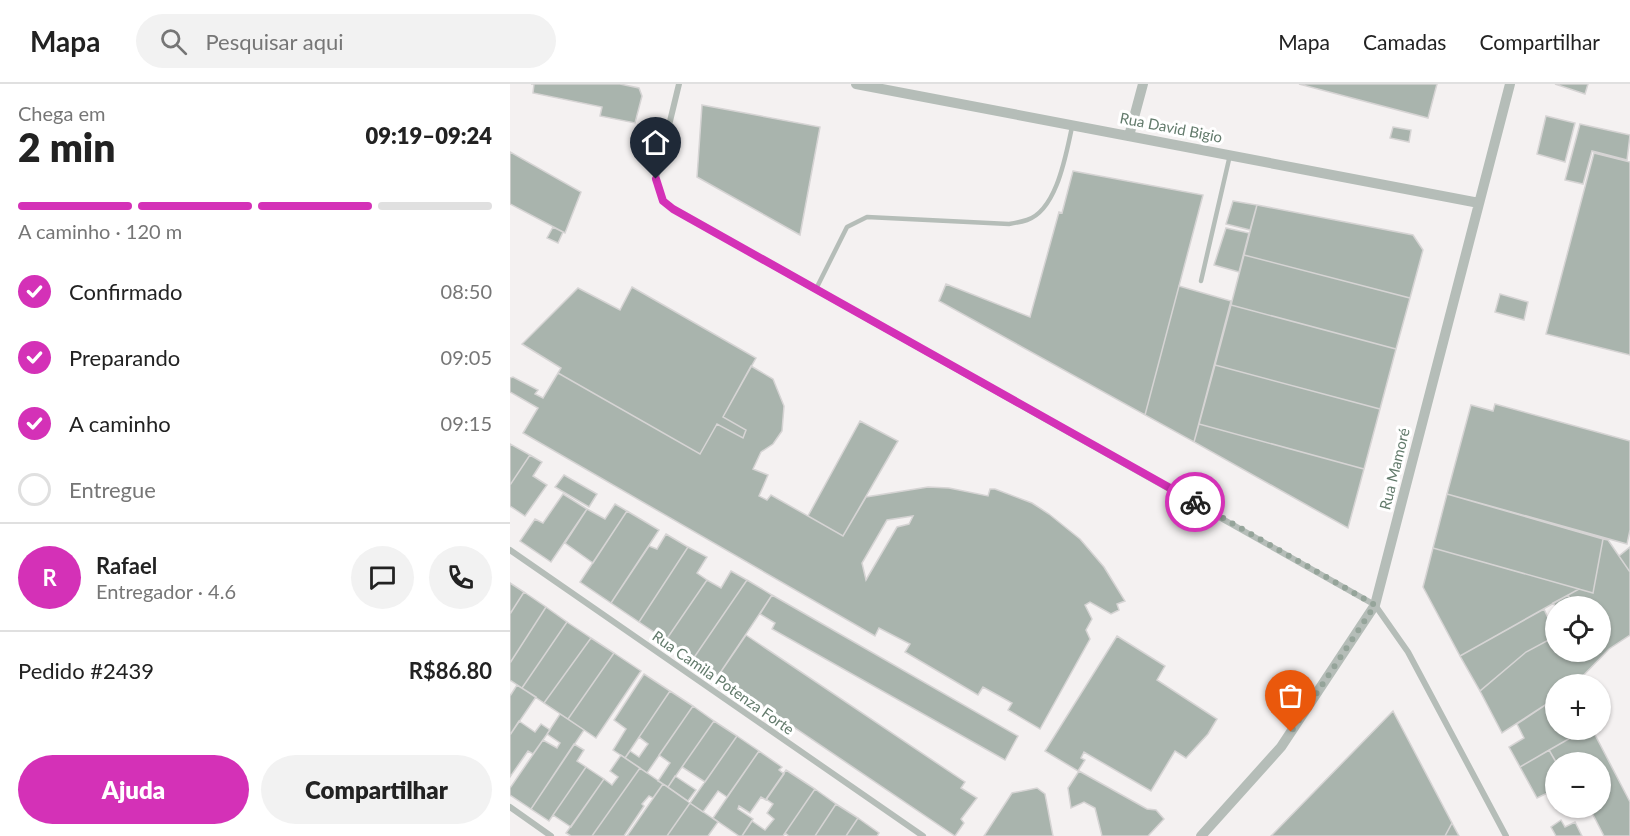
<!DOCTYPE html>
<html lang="pt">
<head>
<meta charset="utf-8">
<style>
	:root { --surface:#fff; --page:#f2f2f2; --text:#222; --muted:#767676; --line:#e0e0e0; --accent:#d431b7 }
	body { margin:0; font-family:Lato,sans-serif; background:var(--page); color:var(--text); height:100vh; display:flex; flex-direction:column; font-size:22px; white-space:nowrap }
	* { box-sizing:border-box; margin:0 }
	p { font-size:20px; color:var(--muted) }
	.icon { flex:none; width:33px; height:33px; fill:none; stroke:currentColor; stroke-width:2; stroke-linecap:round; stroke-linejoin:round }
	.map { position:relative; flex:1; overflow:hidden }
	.side { display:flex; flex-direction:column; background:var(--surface); width:510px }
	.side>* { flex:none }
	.tools { position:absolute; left:1035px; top:512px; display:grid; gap:12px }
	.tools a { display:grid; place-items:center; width:66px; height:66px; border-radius:50%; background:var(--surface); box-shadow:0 2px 4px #0004; font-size:30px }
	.pin { position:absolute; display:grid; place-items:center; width:51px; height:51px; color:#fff; margin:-62px -26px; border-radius:50% 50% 50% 0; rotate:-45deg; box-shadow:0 0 6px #0007 }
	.pin .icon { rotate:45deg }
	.courier { position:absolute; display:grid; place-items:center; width:60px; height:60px; margin:-30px; border:4px solid #d431b7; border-radius:50%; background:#fff; color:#222; box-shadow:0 2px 8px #0007 }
	.summary em { font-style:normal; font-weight:800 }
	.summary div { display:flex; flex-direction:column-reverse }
	.summary { display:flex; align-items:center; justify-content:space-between; height:102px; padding:0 18px }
	h1 { font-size:39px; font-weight:800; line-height:45px }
	.bar { display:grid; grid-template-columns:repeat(4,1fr); gap:9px 6px; align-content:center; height:72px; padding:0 18px }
	.bar i { height:8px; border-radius:4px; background:var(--line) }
	.bar .selected { background:var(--accent) }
	.bar p { grid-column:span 4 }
	.line { display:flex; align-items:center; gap:15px; padding:0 18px; border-top:2px solid var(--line) }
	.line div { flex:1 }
	.round { display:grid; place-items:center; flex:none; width:63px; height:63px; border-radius:32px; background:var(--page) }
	ol { padding:0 18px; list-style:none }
	li { display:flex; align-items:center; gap:18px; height:66px }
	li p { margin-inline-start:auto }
	li .icon { padding:6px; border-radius:50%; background:var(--accent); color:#fff; stroke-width:4 }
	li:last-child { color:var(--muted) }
	li i { width:33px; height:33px; border:3px solid var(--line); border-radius:50% }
	.button { display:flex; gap:12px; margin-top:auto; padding:12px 18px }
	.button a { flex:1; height:69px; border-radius:36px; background:var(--accent); color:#fff; font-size:24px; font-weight:800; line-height:69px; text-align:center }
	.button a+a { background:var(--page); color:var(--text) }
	header { display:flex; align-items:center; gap:36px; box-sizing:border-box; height:84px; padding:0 30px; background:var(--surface); border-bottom:2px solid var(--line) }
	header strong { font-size:28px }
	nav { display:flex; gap:33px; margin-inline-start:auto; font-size:21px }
	.search { width:420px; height:54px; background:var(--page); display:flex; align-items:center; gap:15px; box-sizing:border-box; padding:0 21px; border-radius:33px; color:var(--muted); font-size:22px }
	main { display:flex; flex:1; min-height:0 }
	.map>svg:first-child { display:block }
	.building { fill:#a9b4ad; stroke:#d6d4d4; stroke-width:1.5; fill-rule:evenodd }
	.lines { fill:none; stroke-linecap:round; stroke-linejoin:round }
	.service { stroke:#b5bdb8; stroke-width:4.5 }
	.minor { stroke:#b5bdb8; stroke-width:6 }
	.tertiary { stroke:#b5bdb8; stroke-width:10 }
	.done { stroke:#95a49a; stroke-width:6; stroke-dasharray:0 10.8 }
	.route { stroke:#d431b7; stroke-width:8 }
	.labels { text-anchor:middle; stroke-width:6; stroke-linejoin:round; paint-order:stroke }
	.street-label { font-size:15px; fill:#627a6b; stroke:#fff }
</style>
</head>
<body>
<header>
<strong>Mapa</strong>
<div class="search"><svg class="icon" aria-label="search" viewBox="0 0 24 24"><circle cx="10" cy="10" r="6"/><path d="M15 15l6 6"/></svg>Pesquisar aqui</div>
<nav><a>Mapa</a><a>Camadas</a><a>Compartilhar</a></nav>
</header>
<main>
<section class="side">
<div class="summary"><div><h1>2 min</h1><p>Chega em</p></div><em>09:19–09:24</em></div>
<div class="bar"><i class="selected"></i><i class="selected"></i><i class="selected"></i><i></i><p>A caminho · 120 m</p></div>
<ol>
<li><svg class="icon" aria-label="check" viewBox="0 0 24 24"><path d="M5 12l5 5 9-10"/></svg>Confirmado<p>08:50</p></li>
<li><svg class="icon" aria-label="check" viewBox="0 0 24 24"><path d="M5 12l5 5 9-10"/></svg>Preparando<p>09:05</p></li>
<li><svg class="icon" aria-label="check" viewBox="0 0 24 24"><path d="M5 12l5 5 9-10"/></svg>A caminho<p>09:15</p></li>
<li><i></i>Entregue</li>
</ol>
<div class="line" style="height:108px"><b class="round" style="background:var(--accent);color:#fff">R</b><div><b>Rafael</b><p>Entregador · 4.6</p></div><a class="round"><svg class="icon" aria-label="chat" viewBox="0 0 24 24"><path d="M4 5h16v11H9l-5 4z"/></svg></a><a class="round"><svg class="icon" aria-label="phone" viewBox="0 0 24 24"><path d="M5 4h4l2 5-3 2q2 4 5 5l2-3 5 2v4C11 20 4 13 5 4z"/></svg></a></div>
<div class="line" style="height:78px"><div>Pedido #2439</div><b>R$86.80</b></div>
<div class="button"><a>Ajuda</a><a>Compartilhar</a></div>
</section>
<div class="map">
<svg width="1120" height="752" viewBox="0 0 1120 752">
	<rect width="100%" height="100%" fill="#f4f1f1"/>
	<path class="building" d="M21,0H110L129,4L132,12L125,39L90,32L92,23L23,9L24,0Z
		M789,0H927L918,34Z
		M1045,0H1078L1075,10Z
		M192,21L310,43L290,151L187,93Z
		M1036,32L1065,39L1055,78L1027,70Z
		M1070,40L1120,51L1117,76L1082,67L1073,100L1055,96Z
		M883,43L901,46L899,58L880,54Z
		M0,68L71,108L55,149L0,120Z
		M1084,69L1120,78V271L1036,250Z
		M563,87L693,111L635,331L429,217L436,200L520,233L549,128L552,129Z
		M723,117L747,121L740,146L716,140Z
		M747,121L903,151L913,166L900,214L734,171Z
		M43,143L53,148L48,159L37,154Z
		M716,144L739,149L729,188L704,181Z
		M734,171L900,214L886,265L721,221Z
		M669,202L721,217L684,358L635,331Z
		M122,203L246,274L213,333L236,346L233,354L207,340L190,370L48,289L51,284L12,260L68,204L110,226Z
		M990,210L1018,218L1014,236L985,228Z
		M721,221L886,265L870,325L705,281Z
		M705,281L870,325L854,385L689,340Z
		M241,282L263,295L274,322L272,347L263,360L251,368L243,385L258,391L249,412L257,416L261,411L333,452L356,413L418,403L439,404L478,412L480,405H485L522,419L539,430L570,455L594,483L615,517L607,520L609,526L601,530L580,518L575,521L582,535L576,546L580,555L530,645L498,626L502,619L473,603L468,611L395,568L400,560L369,544L365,552L13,349L28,324L0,308V294L3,293L28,306L25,310L33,314L48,289L190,370L207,340L233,354L236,346L213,333ZM403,432L399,440L387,443L356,496L352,479L377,436Z
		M985,320L1120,357V446L1117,460L937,410L961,321L983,327Z
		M350,337L388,357L333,452L298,432Z
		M689,340L854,385L838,444L684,358Z
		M0,360L20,371L0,401Z
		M20,371L32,378L23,392L37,401L15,432L0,422V401Z
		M54,391L87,410L79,423L45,403Z
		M53,410L77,425L41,478L10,457L25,435L33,439Z
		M937,410L1093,455L1083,509L923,464Z
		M105,420L117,427L83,479L55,459L77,425L95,435Z
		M117,427L149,446L101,519L70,498Z
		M156,450L178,463L129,538L101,519L139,462L147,465Z
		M1093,455L1098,456L1120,488V551L1099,565L1065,600H1046V614L992,649L970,607L1016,568L1046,552V567H1090V522H1064L1058,511L1069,505L1083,509Z
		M178,463L197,473L187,489L197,496L156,556L129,538Z
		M1120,463V488L1109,472Z
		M923,464L1069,505L950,572L913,503Z
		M221,487L237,496L183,575L156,556L197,496L211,504Z
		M237,496L262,511L208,592L183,575Z
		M0,499L14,508L0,530Z
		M14,508L36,523L0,579V530Z
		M262,511L508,652L495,676L262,545L265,539L250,530Z
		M1058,511L1064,522L1046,523L1043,519Z
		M36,523L57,538L12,604L0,596V579Z
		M1034,525L1046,552L1016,568L970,607L950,572Z
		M57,538L81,554L34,619L12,604Z
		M236,551L455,698L451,704L467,714L451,735L454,739L445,752L208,592Z
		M607,552L655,582L647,596L707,635L698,650L676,674L665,667L641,707L574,668L571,674L575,676L568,687L535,667Z
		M81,554L104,569L58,635L34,619Z
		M104,569L131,587L86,654L58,635Z
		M134,590L160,607L115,674L103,666L116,645L104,636Z
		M7,601L26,613L0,651V612Z
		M160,607L183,622L137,689L115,674L120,667L129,673L138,660L129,653Z
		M1046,614V645H1076L1010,683L999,663L1014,654L1007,640Z
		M183,622L204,637L158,703L148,697L160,679L149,671Z
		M883,627L942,739L935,752H761Z
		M50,630L74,646L21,725L0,711V704L33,656L47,664L50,659L37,650Z
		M9,637L25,648L31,640L40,646L23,670L18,667L0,693V651Z
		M204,637L227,652L195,698L172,683Z
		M1076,645H1082L1120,718V752H1094L1079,723H1090V678H1057L1055,674L1046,678L1039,666Z
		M227,652L249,667L217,713L208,707L193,728L180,719Z
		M64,660L74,666L67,677L76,683L39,737L21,725Z
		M1039,666L1046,678V705L1027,714L1010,683Z
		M249,667L272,683L269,686L274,690L256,716L251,713L240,729L229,722L228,725L243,735L232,752H229L203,734Z
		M111,671L130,684L82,752H61L56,749L94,695L102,701L108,693L100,687Z
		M76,683L94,695L61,743L43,731Z
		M130,684L153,700L143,714L139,712L132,720L134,722L114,752H82Z
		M276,686L305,705L273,752H232L242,737L255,746L264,735L257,729L263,720L256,715Z
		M569,687L637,725L646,726L654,735L638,752H592L585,724L574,718L561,724L558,704Z
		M165,692L186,706L178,717L158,703Z
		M153,700L180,719L157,752H117Z
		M527,704L535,710L543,752H474L502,709Z
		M305,705L326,720L305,752H279L275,749Z
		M180,719L208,738L198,752H157Z
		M326,720L348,734L336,752H305Z
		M348,734L369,749L367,752H336Z
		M1051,736L1055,743L1065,738L1072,752H1046L1041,743Z
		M942,739L949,752H935Z"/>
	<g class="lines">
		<path class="service" d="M691,197L720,71
			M306,205L337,143L357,133L499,140C505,139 511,138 517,136C547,126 556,70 562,43"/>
		<path class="minor" d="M169,0L146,95L153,117L163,125L865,521L898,568L996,752
			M0,466L413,752
			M0,723L41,752"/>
		<path class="tertiary" d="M346,0L969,119
			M619,52L633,0
			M691,752L771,663L865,521L1000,0"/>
	</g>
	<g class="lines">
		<path class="done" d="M685,418L865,521L781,648"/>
		<path class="route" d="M146,95L153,117L163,125L685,418"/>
	</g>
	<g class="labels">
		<g class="street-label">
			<text transform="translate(661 44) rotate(11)" y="5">Rua David Bigio</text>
			<text transform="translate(885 385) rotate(-76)" y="5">Rua Mamoré</text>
			<text transform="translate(213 599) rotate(35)" y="5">Rua Camila Potenza Forte</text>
		</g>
	</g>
</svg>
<div class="tools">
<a><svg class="icon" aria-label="locate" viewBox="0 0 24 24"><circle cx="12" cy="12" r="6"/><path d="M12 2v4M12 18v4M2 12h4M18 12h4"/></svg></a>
<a>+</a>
<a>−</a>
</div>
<div class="pin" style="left:781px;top:648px;background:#ea580c"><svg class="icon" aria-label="bag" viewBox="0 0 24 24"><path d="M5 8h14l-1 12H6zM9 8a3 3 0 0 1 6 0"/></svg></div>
<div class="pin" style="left:146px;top:95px;background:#1f2937"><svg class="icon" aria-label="home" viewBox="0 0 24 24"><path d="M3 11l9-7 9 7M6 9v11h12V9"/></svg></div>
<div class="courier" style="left:685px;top:418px"><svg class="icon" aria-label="bike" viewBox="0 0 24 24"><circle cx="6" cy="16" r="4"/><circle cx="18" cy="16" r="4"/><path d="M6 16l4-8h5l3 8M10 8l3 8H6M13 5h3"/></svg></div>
</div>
</main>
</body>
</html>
